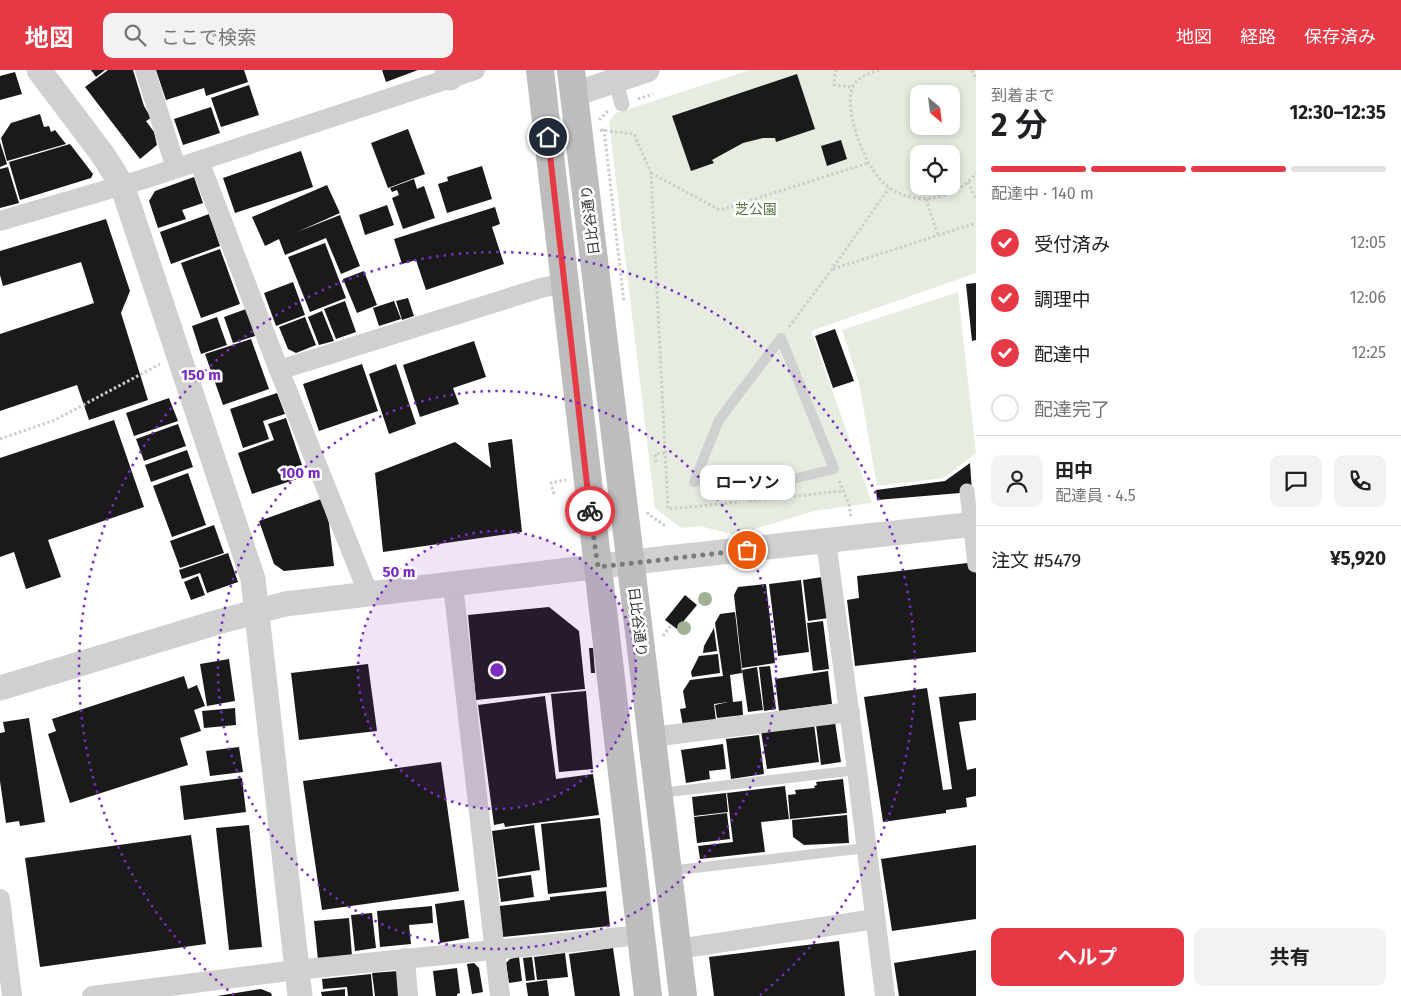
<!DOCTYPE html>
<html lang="ja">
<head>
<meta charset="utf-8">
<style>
	:root { --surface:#fff; --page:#f2f2f2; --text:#202124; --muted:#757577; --line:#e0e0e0; --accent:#e63946 }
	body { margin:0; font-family:"Fira Sans","Noto Sans JP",sans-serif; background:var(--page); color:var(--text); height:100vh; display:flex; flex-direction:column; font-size:19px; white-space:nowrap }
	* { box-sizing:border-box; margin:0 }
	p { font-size:16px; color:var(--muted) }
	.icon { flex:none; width:28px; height:28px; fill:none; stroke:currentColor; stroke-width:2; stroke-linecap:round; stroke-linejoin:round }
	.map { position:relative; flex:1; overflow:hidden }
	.sheet { display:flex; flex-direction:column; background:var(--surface); width:425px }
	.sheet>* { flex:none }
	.needle { width:32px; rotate:152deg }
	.tools { position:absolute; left:910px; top:15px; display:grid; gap:10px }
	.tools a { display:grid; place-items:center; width:50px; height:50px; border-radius:10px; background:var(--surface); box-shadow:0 2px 8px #0003; font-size:25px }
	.pin { position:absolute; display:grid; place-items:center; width:42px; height:42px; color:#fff; margin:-21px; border:2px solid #fff; border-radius:50%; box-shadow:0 1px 5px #0007 }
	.courier { position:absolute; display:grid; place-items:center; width:50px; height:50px; margin:-25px; border:4px solid #e63946; border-radius:50%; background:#fff; color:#222; box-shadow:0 1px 6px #0007 }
	.bubble { position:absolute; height:35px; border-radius:10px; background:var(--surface); box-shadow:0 2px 8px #0003; font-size:16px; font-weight:700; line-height:35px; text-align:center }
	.overview em { font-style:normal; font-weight:700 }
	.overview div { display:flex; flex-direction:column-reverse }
	.overview { display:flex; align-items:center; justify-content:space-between; height:85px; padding:0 15px }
	h1 { font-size:32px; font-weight:700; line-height:38px }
	.bar { display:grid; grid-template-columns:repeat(4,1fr); gap:8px 5px; align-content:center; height:60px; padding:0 15px }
	.bar i { height:6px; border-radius:4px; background:var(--line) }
	.bar .selected { background:var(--accent) }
	.bar p { grid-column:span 4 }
	.line { display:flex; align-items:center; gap:12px; padding:0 15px; border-top:1px solid var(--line) }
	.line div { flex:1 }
	.round { display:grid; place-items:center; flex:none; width:52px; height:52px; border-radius:10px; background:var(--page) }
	ol { padding:0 15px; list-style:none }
	li { display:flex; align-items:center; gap:15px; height:55px }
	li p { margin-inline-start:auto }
	li .icon { padding:5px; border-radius:50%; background:var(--accent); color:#fff; stroke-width:4 }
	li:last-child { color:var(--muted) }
	li i { width:28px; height:28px; border:2px solid var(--line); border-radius:50% }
	.cta { display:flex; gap:10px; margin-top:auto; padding:10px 15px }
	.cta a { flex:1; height:58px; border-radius:10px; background:var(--accent); color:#fff; font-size:20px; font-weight:700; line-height:58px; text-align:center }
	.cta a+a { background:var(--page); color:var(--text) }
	header { display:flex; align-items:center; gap:30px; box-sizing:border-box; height:70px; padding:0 25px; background:var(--accent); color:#fff }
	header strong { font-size:24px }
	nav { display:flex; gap:28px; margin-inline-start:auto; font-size:18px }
	.search { width:350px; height:45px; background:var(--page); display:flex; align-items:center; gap:12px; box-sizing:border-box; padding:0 18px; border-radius:10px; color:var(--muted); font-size:19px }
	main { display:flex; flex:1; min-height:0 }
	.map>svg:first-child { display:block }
	.green { fill:#e6ecdf; fill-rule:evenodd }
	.building { fill:#1a1a1a }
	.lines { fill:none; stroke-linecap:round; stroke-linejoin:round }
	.path { stroke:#cdcdcd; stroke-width:3; stroke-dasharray:2.5 2.5; stroke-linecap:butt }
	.service { stroke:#d0d0d0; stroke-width:10 }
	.minor { stroke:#d0d0d0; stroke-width:20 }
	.tertiary { stroke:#d0d0d0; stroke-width:25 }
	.secondary { stroke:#bdbdbd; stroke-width:28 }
	.pedestrian-bridge { stroke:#d0d0d0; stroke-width:15 }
	.tree { fill:#a2b095 }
	.done { stroke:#7a7a7a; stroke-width:5; stroke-dasharray:0 9 }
	.route { stroke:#e63946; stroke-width:6 }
	.ring { fill:none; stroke:#7b2cbf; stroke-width:2.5; stroke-dasharray:2.5 5 }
	.labels { text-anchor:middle; stroke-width:5; stroke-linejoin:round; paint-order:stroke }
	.park-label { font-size:14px; fill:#56703f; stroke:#fff }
	.street-label { font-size:14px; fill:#333; stroke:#fff }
	.centre { fill:#7b2cbf; stroke:#fff; stroke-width:2.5 }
	.ring-label { font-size:15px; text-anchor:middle; font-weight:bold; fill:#7b2cbf; stroke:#fff; stroke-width:5; stroke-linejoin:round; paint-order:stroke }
</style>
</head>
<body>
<header>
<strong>地図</strong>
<div class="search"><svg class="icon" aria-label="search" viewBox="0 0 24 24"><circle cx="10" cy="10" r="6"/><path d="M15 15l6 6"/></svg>ここで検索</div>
<nav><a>地図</a><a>経路</a><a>保存済み</a></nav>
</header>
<main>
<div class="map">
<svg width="976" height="926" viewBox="0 0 976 926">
	<rect width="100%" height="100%" fill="#fff"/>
	<path class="green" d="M750,0H976V203L811,261L872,433L814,441L735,465L700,456L681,458L655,438L609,52L616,43ZM919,24H951V56H919ZM919,84H951V116H919Z
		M958,222L976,383L944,408L877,416L859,313L842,260Z"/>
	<path class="building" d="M91,0H105L96,7Z
		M108,0H133L144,36L151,48L146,51L154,62L157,75L140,89L85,17Z
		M156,0H244L248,12L206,26L204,18L166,30Z
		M382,0H418L386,12Z
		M15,2L22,24L0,30V6Z
		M797,4L815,59L776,72L775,68H763L743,73L712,90L714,93L691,101L672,46Z
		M249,15L259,45L221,57L211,28Z
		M211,37L220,63L183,75L174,49Z
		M40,44L44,57L49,56L51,62L55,60L66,74L7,91L1,68L11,53Z
		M408,59L425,104L388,118L371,73Z
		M841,70L847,89L827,96L821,76Z
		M0,72L7,94L0,97Z
		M70,74L93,104L91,108L20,130L9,92Z
		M301,81L313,117L235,143L223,108Z
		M482,96L492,129L447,143L438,114L448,111L447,107Z
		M8,97L19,133L0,138V99Z
		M194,107L203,133L182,140L186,149L158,158L149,131L155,121Z
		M414,109L417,119L424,116L435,148L403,159L392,128L399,125L397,120L392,122L390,118Z
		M327,115L340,143L297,162L340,145L360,196L341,204L326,168L285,185L279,169L265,176L252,147Z
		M387,135L394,155L365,165L359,145Z
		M495,137L500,154L492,157L504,194L426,220L416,190L402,194L394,169Z
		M209,144L220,176L171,194L160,162Z
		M106,149L130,221L121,243L148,330L89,350L77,315L0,341V264L94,233L81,192L3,216L0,205V181Z
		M325,173L346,228L310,242L288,187Z
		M220,179L240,234L201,248L181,193Z
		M364,201L377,235L357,243L343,209Z
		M293,212L305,245L276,256L264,223Z
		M976,213V270L972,271L966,214Z
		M408,228L414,246L402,250L396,231Z
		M345,231L356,262L336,269L324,239Z
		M394,231L401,249L379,256L373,238Z
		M246,239L255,266L233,273L224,247Z
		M322,241L334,271L319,275L308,247Z
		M217,247L227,275L201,284L192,256Z
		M305,247L316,275L296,283L288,279L279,257Z
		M835,259L854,311L833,318L815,266Z
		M251,269L269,319L223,335L205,284Z
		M474,271L486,307L453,318L459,334L420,347L403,295Z
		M362,294L378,341L319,361L303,314Z
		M396,294L416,354L389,364L369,304Z
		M277,323L285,344L263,351L269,369L243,378L230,339Z
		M169,328L178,351L134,366L126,343Z
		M286,348L302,395L296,397L300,408L252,424L238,383L274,370L268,354Z
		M114,350L144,437L48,470L61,507L26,519L14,482L0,487V388Z
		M178,354L186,376L144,391L136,369Z
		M512,369L522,462L383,482L375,403L455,372L491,398L488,373Z
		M187,380L193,397L151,412L145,395Z
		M970,393L972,422L877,430L876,420L945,411Z
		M188,403L206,455L172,467L153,416Z
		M321,429L329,453L334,496L284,501L274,494L259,451Z
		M214,455L224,483L180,498L170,471Z
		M228,483L238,512L207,523L200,503L182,509L179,500Z
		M976,492V582L855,596L847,530L859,528L857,506Z
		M198,506L205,525L191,530L184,512Z
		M822,507L828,548L808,551L803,510Z
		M801,510L809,582L778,586L769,514Z
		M766,514L775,593L742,598L734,525L738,517Z
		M685,525L697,535L677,559L665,550Z
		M549,537L579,561L585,619L476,630L468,545Z
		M735,542L742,603L730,605L733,632L742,631L743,645L717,648L715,635L728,632L714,634L716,651L683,656L680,639L686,638L683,621L690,610L723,606L715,553L720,544Z
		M823,551L829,599L813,601L807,553Z
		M714,558L717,581L703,583L704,576Z
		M589,578H593L595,603H591Z
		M718,584L720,603L692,607L691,602L699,586Z
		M229,589L235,631L207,636L200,594Z
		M368,594L377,661L299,670L291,603Z
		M770,596L776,639L764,641L759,597Z
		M757,597L763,640L748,642L742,600Z
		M828,601L832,634L779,641L775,609Z
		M184,606L188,619L197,615L205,636L194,640L201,661L180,668L188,695L70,733L48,664L56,661L52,649Z
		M927,618L943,720L952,719L939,627L976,623V650L959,652L967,700L976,698V726L966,728L967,737L946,740V743L883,752L864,627Z
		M586,621L593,699L559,702L551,624Z
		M545,626L556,709L593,704L599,745L505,757L504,753L494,755L478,635Z
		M235,638L236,655L204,658L202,641Z
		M29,648L45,752L20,756L19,751L6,753L0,711V663L5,662L3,652Z
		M835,652L841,692L821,695L816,655Z
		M814,654L819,692L767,699L761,661Z
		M759,665L764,704L731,709L726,669Z
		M723,674L726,699L709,701L710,709L686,713L681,680Z
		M239,677L243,702L210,706L206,681Z
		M441,692L459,821L322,840L303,711Z
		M242,708L246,742L184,750L180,716Z
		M843,709L847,743L790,749L788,725L796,724L795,720L815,718L814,716L817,715L816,712Z
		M785,716L789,749L761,752L765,782L700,789L698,776L733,772L727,723Z
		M726,723L728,742L694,746L692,727Z
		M727,743L730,769L697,773L694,747Z
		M847,745L849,773L804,775L793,767L792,750Z
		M600,748L607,817L548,824L541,754Z
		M249,755L262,877L229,880L216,758Z
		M534,755L540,800L498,807L492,761Z
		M191,765L206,874L40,897L25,788Z
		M976,775V849L892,861L881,789Z
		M531,805L534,827L501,832L498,809Z
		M606,821L610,856L503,867L499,836L550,830V827Z
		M464,830L469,868L440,873L435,834Z
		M432,836L433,853L409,855L411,874L380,877L377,841Z
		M372,843L376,878L355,881L351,845Z
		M349,848L352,886L318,890L314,851Z
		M839,871L845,926H714L709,887Z
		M613,878L620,926H575L569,884Z
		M976,880V926H899L894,893Z
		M565,883L568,907L537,910L534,887Z
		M519,887L522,911L509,913L506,893L510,889Z
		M532,887L535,910L526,911L523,888Z
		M474,893L479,898L483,922L472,924L467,894Z
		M457,898L460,923L457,924V926H436L433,901Z
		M398,901L400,926H375L372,903Z
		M371,904L373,926H348L347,917L323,919L322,909Z
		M547,910L549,926H528L526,913Z
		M261,919L271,923L272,926H217Z
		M345,919V926H322L321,922Z"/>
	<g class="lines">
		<path class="path" d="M837,0L835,2L834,15L853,17
			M879,0C871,3 861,6 856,12C839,31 864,92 879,108C904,138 953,134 976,103
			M972,0L976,10
			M638,29L653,24
			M599,50L609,40
			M604,59L624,233
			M600,60L634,64L651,103L668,439L740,432
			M651,103L720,140L868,93
			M968,112L976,129
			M926,129L938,165
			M833,199L976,153
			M789,257L832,199L889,118
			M0,369L55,350L160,294
			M656,392L655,384L665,383
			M839,411L849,434L851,448
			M554,424L551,413L566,410
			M749,431L843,421
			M648,442V444L667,457
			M663,566L672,554"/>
		<path class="service" d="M694,412L710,407L738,416L789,410L834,399L781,268
			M694,412L719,350L781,268
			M660,723L857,700
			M669,801L866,778"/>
		<path class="minor" d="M145,0L176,98
			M199,91L279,300L369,525
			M0,151L144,109L475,0
			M279,300L541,218L564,213
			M826,471L857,700L885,926
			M453,515L500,926
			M652,667L850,642
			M0,829L12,926
			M678,879L875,849
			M405,888L408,926
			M92,926L296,900L641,865"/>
		<path class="tertiary" d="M39,0L103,85L122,115L253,509L300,926
			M447,0L450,8
			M575,24L647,0
			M0,618L218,552L285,534L668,488L976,454"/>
		<path class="secondary" d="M540,0L648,926
			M571,0L683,926"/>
		<path class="pedestrian-bridge" d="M612,0L622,34
			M967,421L975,495"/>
	</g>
	<g class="tree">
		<circle cx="705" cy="529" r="7"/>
		<circle cx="684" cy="558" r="7"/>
	</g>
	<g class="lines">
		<path class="done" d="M590,441L598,497L747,480"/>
		<path class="route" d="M548,67L590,441"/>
	</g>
	<circle cx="497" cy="600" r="139" fill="#7b2cbf" fill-opacity=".12"/>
	<g class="ring">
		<circle cx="497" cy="600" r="139"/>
		<circle cx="497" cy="600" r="279"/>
		<path d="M234 925A418 418 0 1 1 760 925"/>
	</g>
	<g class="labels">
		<g class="park-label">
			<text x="756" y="144">芝公園</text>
		</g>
		<g class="street-label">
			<text transform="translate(590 150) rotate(-97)" y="5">日比谷通り</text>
			<text transform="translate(638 552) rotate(83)" y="5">日比谷通り</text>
		</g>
	</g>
	<circle cx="497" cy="600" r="8" class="centre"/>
	<g class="ring-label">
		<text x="201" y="310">150 m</text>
		<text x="300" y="408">100 m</text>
		<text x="399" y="507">50 m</text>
	</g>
</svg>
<div class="tools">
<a><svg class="needle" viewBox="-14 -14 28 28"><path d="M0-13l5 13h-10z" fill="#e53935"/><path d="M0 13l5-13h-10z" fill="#757577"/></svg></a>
<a><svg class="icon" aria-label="locate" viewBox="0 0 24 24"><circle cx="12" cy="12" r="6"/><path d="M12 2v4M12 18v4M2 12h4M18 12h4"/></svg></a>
</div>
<div class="pin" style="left:747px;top:480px;background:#ea580c"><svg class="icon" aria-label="bag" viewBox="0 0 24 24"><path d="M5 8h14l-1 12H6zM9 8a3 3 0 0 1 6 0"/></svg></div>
<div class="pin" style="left:548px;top:67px;background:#1f2937"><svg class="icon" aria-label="home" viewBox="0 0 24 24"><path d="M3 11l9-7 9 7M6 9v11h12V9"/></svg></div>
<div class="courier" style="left:590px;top:441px"><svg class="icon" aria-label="bike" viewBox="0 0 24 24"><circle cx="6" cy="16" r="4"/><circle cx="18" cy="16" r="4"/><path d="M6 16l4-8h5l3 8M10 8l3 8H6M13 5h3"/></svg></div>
<div class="bubble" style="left:700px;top:395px;width:95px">ローソン</div>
</div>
<section class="sheet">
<div class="overview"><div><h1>2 分</h1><p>到着まで</p></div><em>12:30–12:35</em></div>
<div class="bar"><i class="selected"></i><i class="selected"></i><i class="selected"></i><i></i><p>配達中 · 140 m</p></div>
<ol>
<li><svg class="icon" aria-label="check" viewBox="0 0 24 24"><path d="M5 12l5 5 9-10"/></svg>受付済み<p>12:05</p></li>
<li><svg class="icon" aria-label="check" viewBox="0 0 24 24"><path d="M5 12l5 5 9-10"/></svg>調理中<p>12:06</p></li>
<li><svg class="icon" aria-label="check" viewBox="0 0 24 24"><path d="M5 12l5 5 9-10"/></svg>配達中<p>12:25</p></li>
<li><i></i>配達完了</li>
</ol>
<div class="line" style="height:90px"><a class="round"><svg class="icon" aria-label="person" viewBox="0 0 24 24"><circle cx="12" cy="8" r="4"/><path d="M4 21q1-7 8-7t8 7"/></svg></a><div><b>田中</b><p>配達員 · 4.5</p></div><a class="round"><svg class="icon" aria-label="chat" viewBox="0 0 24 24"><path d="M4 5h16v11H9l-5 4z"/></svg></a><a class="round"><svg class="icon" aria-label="phone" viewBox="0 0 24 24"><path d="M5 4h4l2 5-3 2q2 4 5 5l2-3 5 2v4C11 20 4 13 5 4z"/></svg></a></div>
<div class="line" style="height:65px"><div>注文 #5479</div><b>¥5,920</b></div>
<div class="cta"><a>ヘルプ</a><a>共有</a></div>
</section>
</main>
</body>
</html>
